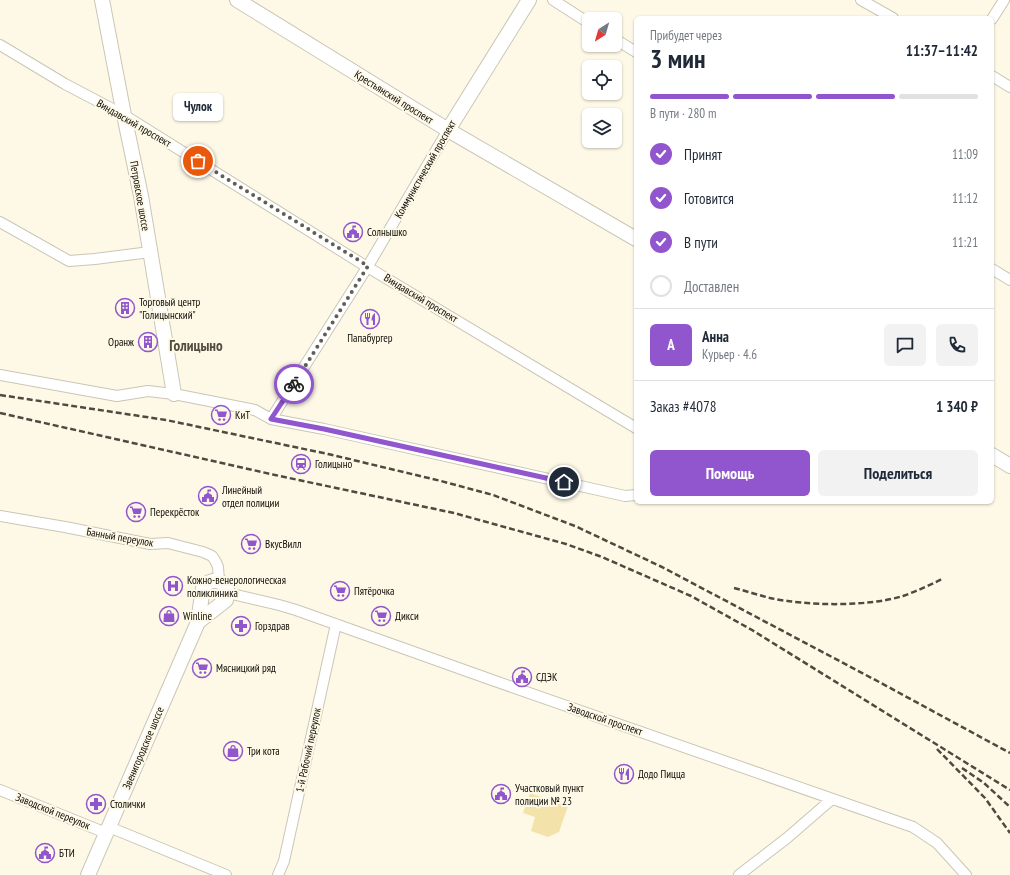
<!DOCTYPE html>
<html lang="ru">
<head>
<meta charset="utf-8">
<style>
	:root { --surface:#fff; --page:#f2f2f3; --text:#1f2937; --muted:#747a83; --line:#e0e1e3; --accent:#9156cd }
	body { margin:0; font-family:"PT Sans Narrow",sans-serif; background:var(--page); color:var(--text); height:100vh; display:flex; flex-direction:column; font-size:15px; white-space:nowrap }
	* { box-sizing:border-box; margin:0 }
	p { font-size:13px; color:var(--muted) }
	.icon { flex:none; width:22px; height:22px; fill:none; stroke:currentColor; stroke-width:2; stroke-linecap:round; stroke-linejoin:round }
	.map { position:relative; flex:1; overflow:hidden }
	.drawer { position:absolute; left:634px; top:16px; width:360px; height:488px; display:flex; flex-direction:column; background:var(--surface); border-radius:6px; box-shadow:0 1px 3px #0004 }
	.drawer>* { flex:none }
	.needle { width:26px; rotate:217deg }
	.fabs { position:absolute; left:582px; top:12px; display:grid; gap:8px }
	.fabs a { display:grid; place-items:center; width:40px; height:40px; border-radius:6px; background:var(--surface); box-shadow:0 1px 3px #0004; font-size:20px }
	.pin { position:absolute; display:grid; place-items:center; width:34px; height:34px; color:#fff; margin:-17px; border:2px solid #fff; border-radius:50%; box-shadow:0 1px 4px #0007 }
	.courier { position:absolute; display:grid; place-items:center; width:40px; height:40px; margin:-20px; border:3px solid #9156cd; border-radius:50%; background:#fff; color:#222; box-shadow:0 1px 5px #0007 }
	.bubble { position:absolute; height:28px; border-radius:6px; background:var(--surface); box-shadow:0 1px 3px #0004; font-size:13px; font-weight:800; line-height:28px; text-align:center }
	.overview em { font-style:normal; font-weight:800 }
	.overview div { display:flex; flex-direction:column-reverse }
	.overview { display:flex; align-items:center; justify-content:space-between; height:68px; padding:0 16px }
	h1 { font-size:26px; font-weight:800; line-height:30px }
	.bar { display:grid; grid-template-columns:repeat(4,1fr); gap:6px 4px; align-content:center; height:48px; padding:0 16px }
	.bar i { height:5px; border-radius:3px; background:var(--line) }
	.bar .on { background:var(--accent) }
	.bar p { grid-column:span 4 }
	.line { display:flex; align-items:center; gap:10px; padding:0 16px; border-top:1px solid var(--line) }
	.line div { flex:1 }
	.round { display:grid; place-items:center; flex:none; width:42px; height:42px; border-radius:6px; background:var(--page) }
	ol { padding:0 16px; list-style:none }
	li { display:flex; align-items:center; gap:12px; height:44px }
	li p { margin-inline-start:auto }
	li .icon { padding:4px; border-radius:50%; background:var(--accent); color:#fff; stroke-width:4 }
	li:last-child { color:var(--muted) }
	li i { width:22px; height:22px; border:2px solid var(--line); border-radius:50% }
	.cta { display:flex; gap:8px; margin-top:auto; padding:8px 16px }
	.cta a { flex:1; height:46px; border-radius:6px; background:var(--accent); color:#fff; font-size:16px; font-weight:800; line-height:46px; text-align:center }
	.cta a+a { background:var(--page); color:var(--text) }
	.map>svg:first-child { display:block }
	.green { fill:#f3e3ab }
	.lines { fill:none; stroke-linecap:round; stroke-linejoin:round }
	.street-casing { stroke:#cac6b5; stroke-width:12 }
	.secondary-casing { stroke:#cac6b5; stroke-width:16 }
	.street { stroke:#fff; stroke-width:10 }
	.secondary { stroke:#fff; stroke-width:14 }
	.rail { stroke:#4d4a41; stroke-width:2.5; stroke-dasharray:6 3; stroke-linecap:butt }
	.done { stroke:#615e55; stroke-width:4; stroke-dasharray:0 7.2 }
	.route { stroke:#9156cd; stroke-width:5 }
	.labels { text-anchor:middle; stroke-width:4; stroke-linejoin:round; paint-order:stroke }
	.street-label { font-size:11px; fill:#0d0b06; stroke:#fef9e7 }
	.poi-label { font-size:11px; fill:#0d0b06; stroke:#fef9e7; text-anchor:start }
	.district-label { font-size:15px; font-weight:bold; fill:#514d3f; stroke:#fef9e7 }
</style>
</head>
<body>
<div class="map">
<svg width="1010" height="875" viewBox="0 0 1010 875">
	<rect width="100%" height="100%" fill="#fef9e7"/>
	<path class="green" d="M530,793L568,806L559,832L548,837L531,831L535,817L523,813Z"/>
	<g class="lines">
		<defs>
			<path id="street" d="M553,0L589,23
				M861,0L893,18
				M992,19L1004,0
				M615,39L636,52
				M0,45L65,84L124,115L359,262L636,428
				M992,76L1010,87
				M0,222L69,261L95,259L150,252
				M992,269L1010,280
				M0,375L117,396L148,391L174,394L255,410L271,419L324,429L625,496L636,495
				M271,419L368,266L448,130
				M0,516L65,527L150,544L168,543L203,552L212,556L216,562L218,567L219,581
				M228,593L279,605L296,610L492,680L913,827L937,843L966,875
				M0,790L106,833
				M109,827L226,875
				M278,875L284,861L336,624
				M739,875L787,838L832,799"/>
			<path id="secondary" d="M102,0L124,115L141,196L174,394
				M237,0L448,130L636,239
				M448,130L529,0
				M992,455L1010,466
				M88,875L198,622L203,588C213,573 233,584 226,600L198,622"/>
		</defs>
		<use href="#street" class="street-casing"/>
		<use href="#secondary" class="secondary-casing"/>
		<use href="#street" class="street"/>
		<use href="#secondary" class="secondary"/>
		<path class="rail" d="M0,395L166,420L328,454L441,481L493,495L575,526L662,567L881,683L1010,753
			M0,413L275,475L454,513L566,544L602,557L691,596L752,630L1010,790
			M734,588C746,591 758,595 770,598C808,606 866,607 903,596C917,591 930,585 942,579
			M937,749L985,798L1010,833
			M962,768L984,783L1010,807"/>
	</g>
	<g class="lines">
		<path class="done" d="M198,161L368,266L294,384"/>
		<path class="route" d="M294,384L271,419L324,429L564,482"/>
	</g>
	<defs>
		<symbol id="civic-ring" viewBox="-11 -11 22 22"><circle r="9.5" fill="#fef9e7" stroke="#9156cd" stroke-width="1.5"/><path d="M-.6-6.5H3V-4.5H.6V-3L4-1V1h2V6H-6V1h2V-1L-.6-3ZM-1.2 2.5V6h2.4V2.5Z" fill="#9156cd"/></symbol>
		<symbol id="building-ring" viewBox="-11 -11 22 22"><circle r="9.5" fill="#fef9e7" stroke="#9156cd" stroke-width="1.5"/><path d="M-4-6H4V6H1V3H-1V6H-4ZM-2.5-4.3h1.7v1.8h-1.7ZM.8-4.3h1.7v1.8H.8ZM-2.5-1h1.7V.8h-1.7ZM.8-1h1.7V.8H.8Z" fill="#9156cd"/></symbol>
		<symbol id="restaurant-ring" viewBox="-11 -11 22 22"><circle r="9.5" fill="#fef9e7" stroke="#9156cd" stroke-width="1.5"/><path d="M-5-6h1v4h1v-4h1v4h1v-4h1v5L-1.5 .5V6h-2V.5L-5-1ZM5-6V6H3V1.5H1.5Q1.5-4 5-6Z" fill="#9156cd"/></symbol>
		<symbol id="supermarket-ring" viewBox="-11 -11 22 22"><circle r="9.5" fill="#fef9e7" stroke="#9156cd" stroke-width="1.5"/><path d="M-6-5.5h2.5l.6 2H6L4.5 2H-2.5L-4.4-4H-6ZM-1.5 3.2a1.3 1.3 0 1 0 .1 0ZM3 3.2a1.3 1.3 0 1 0 .1 0Z" fill="#9156cd"/></symbol>
		<symbol id="station-ring" viewBox="-11 -11 22 22"><circle r="9.5" fill="#fef9e7" stroke="#9156cd" stroke-width="1.5"/><path d="M-3-6H3Q5-6 5-4V2Q5 4 3 4L4.5 6H3L1.5 4h-3L-3 6H-4.5L-3 4Q-5 4-5 2V-4Q-5-6-3-6ZM-3.5-4v3h7v-3ZM-3.5 1v1.5H-2V1ZM2 1v1.5H3.5V1Z" fill="#9156cd"/></symbol>
		<symbol id="hospital-ring" viewBox="-11 -11 22 22"><circle r="9.5" fill="#fef9e7" stroke="#9156cd" stroke-width="1.5"/><path d="M-5-5h3v3.5h4V-5h3V5h-3V1.5h-4V5h-3Z" fill="#9156cd"/></symbol>
		<symbol id="shop-ring" viewBox="-11 -11 22 22"><circle r="9.5" fill="#fef9e7" stroke="#9156cd" stroke-width="1.5"/><path d="M-5-2.5h2.3a2.7 3.5 0 0 1 5.4 0H5L5.5 6h-11ZM-1.5-2.5h3a1.5 2.3 0 0 0-3 0Z" fill="#9156cd"/></symbol>
		<symbol id="pharmacy-ring" viewBox="-11 -11 22 22"><circle r="9.5" fill="#fef9e7" stroke="#9156cd" stroke-width="1.5"/><path d="M-2-6h4v4h4v4h-4v4h-4v-4h-4v-4h4Z" fill="#9156cd"/></symbol>
	</defs>
	<g fill-rule="evenodd">
		<use href="#civic-ring" x="342" y="221" width="22" height="22"/>
		<use href="#building-ring" x="114" y="297" width="22" height="22"/>
		<use href="#restaurant-ring" x="359" y="308" width="22" height="22"/>
		<use href="#building-ring" x="137" y="331" width="22" height="22"/>
		<use href="#supermarket-ring" x="210" y="404" width="22" height="22"/>
		<use href="#station-ring" x="290" y="453" width="22" height="22"/>
		<use href="#civic-ring" x="197" y="485" width="22" height="22"/>
		<use href="#supermarket-ring" x="125" y="501" width="22" height="22"/>
		<use href="#supermarket-ring" x="240" y="533" width="22" height="22"/>
		<use href="#hospital-ring" x="162" y="575" width="22" height="22"/>
		<use href="#supermarket-ring" x="329" y="580" width="22" height="22"/>
		<use href="#shop-ring" x="158" y="605" width="22" height="22"/>
		<use href="#supermarket-ring" x="370" y="605" width="22" height="22"/>
		<use href="#pharmacy-ring" x="230" y="615" width="22" height="22"/>
		<use href="#supermarket-ring" x="191" y="657" width="22" height="22"/>
		<use href="#civic-ring" x="511" y="666" width="22" height="22"/>
		<use href="#shop-ring" x="222" y="740" width="22" height="22"/>
		<use href="#restaurant-ring" x="613" y="763" width="22" height="22"/>
		<use href="#civic-ring" x="490" y="783" width="22" height="22"/>
		<use href="#pharmacy-ring" x="85" y="793" width="22" height="22"/>
		<use href="#civic-ring" x="34" y="842" width="22" height="22"/>
	</g>
	<g class="labels">
		<g class="street-label">
			<text transform="translate(394 97) rotate(32)" y="4">Крестьянский проспект</text>
			<text transform="translate(134 123) rotate(30)" y="4">Виндавский проспект</text>
			<text transform="translate(425 169) rotate(-60)" y="4">Коммунистический проспект</text>
			<text transform="translate(140 196) rotate(80)" y="4">Петровское шоссе</text>
			<text transform="translate(421 298) rotate(31)" y="4">Виндавский проспект</text>
			<text transform="translate(120 537) rotate(10)" y="4">Банный переулок</text>
			<text transform="translate(605 719) rotate(19)" y="4">Заводской проспект</text>
			<text transform="translate(143 748) rotate(-67)" y="4">Звенигородское шоссе</text>
			<text transform="translate(308 750) rotate(-78)" y="4">1-й Рабочий переулок</text>
			<text transform="translate(53 811) rotate(22)" y="4">Заводской переулок</text>
		</g>
		<g class="poi-label">
			<text x="367" y="236">Солнышко</text>
			<text x="139" y="306">Торговый центр<tspan x="139" dy="13">"Голицынский"</tspan></text>
			<text x="370" y="342" text-anchor="middle">Папабургер</text>
			<text x="134" y="346" text-anchor="end">Оранж</text>
			<text x="235" y="419">КиТ</text>
			<text x="315" y="468">Голицыно</text>
			<text x="222" y="494">Линейный<tspan x="222" dy="13">отдел полиции</tspan></text>
			<text x="150" y="516">Перекрёсток</text>
			<text x="265" y="548">ВкусВилл</text>
			<text x="187" y="584">Кожно-венерологическая<tspan x="187" dy="13">поликлиника</tspan></text>
			<text x="354" y="595">Пятёрочка</text>
			<text x="183" y="620">Winline</text>
			<text x="395" y="620">Дикси</text>
			<text x="255" y="630">Горздрав</text>
			<text x="216" y="672">Мясницкий ряд</text>
			<text x="536" y="681">СДЭК</text>
			<text x="247" y="755">Три кота</text>
			<text x="638" y="778">Додо Пицца</text>
			<text x="515" y="792">Участковый пункт<tspan x="515" dy="13">полиции № 23</tspan></text>
			<text x="110" y="808">Столички</text>
			<text x="59" y="857">БТИ</text>
		</g>
		<g class="district-label">
			<text x="196" y="351">Голицыно</text>
		</g>
	</g>
</svg>
<div class="fabs">
<a><svg class="needle" viewBox="-14 -14 28 28"><path d="M0-13l5 13h-10z" fill="#e53935"/><path d="M0 13l5-13h-10z" fill="#747a83"/></svg></a>
<a><svg class="icon" aria-label="locate" viewBox="0 0 24 24"><circle cx="12" cy="12" r="6"/><path d="M12 2v4M12 18v4M2 12h4M18 12h4"/></svg></a>
<a><svg class="icon" aria-label="layers" viewBox="0 0 24 24"><path d="M12 4l9 5-9 5-9-5zM3 14l9 5 9-5"/></svg></a>
</div>
<div class="pin" style="left:198px;top:161px;background:#ea580c"><svg class="icon" aria-label="bag" viewBox="0 0 24 24"><path d="M5 8h14l-1 12H6zM9 8a3 3 0 0 1 6 0"/></svg></div>
<div class="pin" style="left:564px;top:482px;background:#1f2937"><svg class="icon" aria-label="home" viewBox="0 0 24 24"><path d="M3 11l9-7 9 7M6 9v11h12V9"/></svg></div>
<div class="courier" style="left:294px;top:384px"><svg class="icon" aria-label="bike" viewBox="0 0 24 24"><circle cx="6" cy="16" r="4"/><circle cx="18" cy="16" r="4"/><path d="M6 16l4-8h5l3 8M10 8l3 8H6M13 5h3"/></svg></div>
<div class="bubble" style="left:173px;top:93px;width:50px">Чулок</div>
<section class="drawer">
<div class="overview"><div><h1>3 мин</h1><p>Прибудет через</p></div><em>11:37–11:42</em></div>
<div class="bar"><i class="on"></i><i class="on"></i><i class="on"></i><i></i><p>В пути · 280 m</p></div>
<ol>
<li><svg class="icon" aria-label="check" viewBox="0 0 24 24"><path d="M5 12l5 5 9-10"/></svg>Принят<p>11:09</p></li>
<li><svg class="icon" aria-label="check" viewBox="0 0 24 24"><path d="M5 12l5 5 9-10"/></svg>Готовится<p>11:12</p></li>
<li><svg class="icon" aria-label="check" viewBox="0 0 24 24"><path d="M5 12l5 5 9-10"/></svg>В пути<p>11:21</p></li>
<li><i></i>Доставлен</li>
</ol>
<div class="line" style="height:72px"><b class="round" style="background:var(--accent);color:#fff">А</b><div><b>Анна</b><p>Курьер · 4.6</p></div><a class="round"><svg class="icon" aria-label="chat" viewBox="0 0 24 24"><path d="M4 5h16v11H9l-5 4z"/></svg></a><a class="round"><svg class="icon" aria-label="phone" viewBox="0 0 24 24"><path d="M5 4h4l2 5-3 2q2 4 5 5l2-3 5 2v4C11 20 4 13 5 4z"/></svg></a></div>
<div class="line" style="height:52px"><div>Заказ #4078</div><b>1 340 ₽</b></div>
<div class="cta"><a>Помощь</a><a>Поделиться</a></div>
</section>
</div>
</body>
</html>
